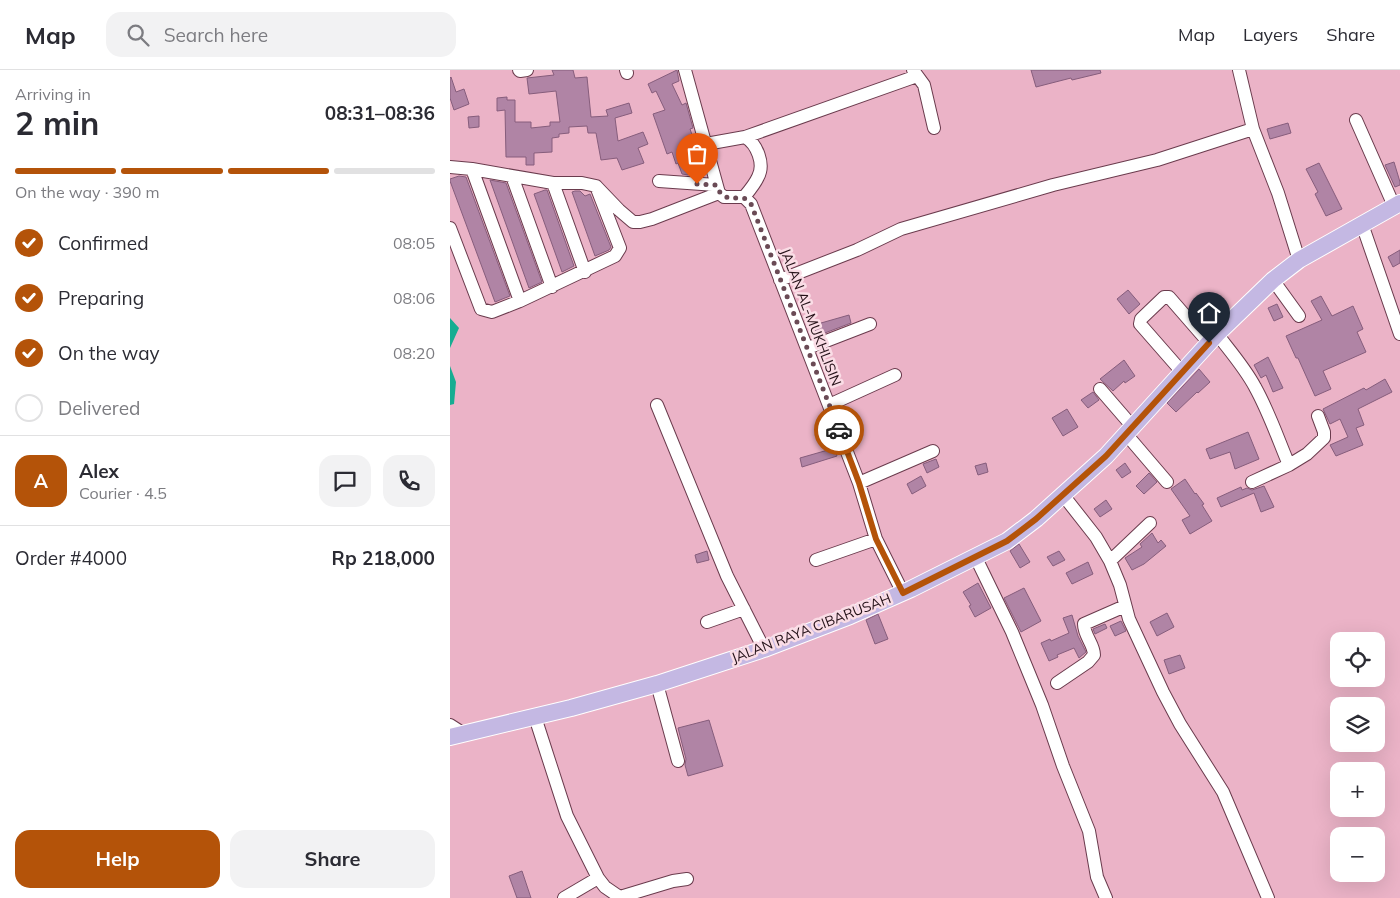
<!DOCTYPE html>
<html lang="en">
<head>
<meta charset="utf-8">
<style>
	:root { --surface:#fff; --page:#f2f2f3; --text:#2b2b33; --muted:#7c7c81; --line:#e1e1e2; --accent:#b45309 }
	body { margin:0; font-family:Mulish,sans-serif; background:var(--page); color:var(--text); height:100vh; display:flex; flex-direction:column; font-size:19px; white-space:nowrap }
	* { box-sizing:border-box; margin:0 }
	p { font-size:16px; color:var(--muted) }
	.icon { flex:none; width:28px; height:28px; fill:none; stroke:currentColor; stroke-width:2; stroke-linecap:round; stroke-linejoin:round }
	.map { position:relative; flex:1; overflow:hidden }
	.details { display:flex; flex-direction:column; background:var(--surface); width:450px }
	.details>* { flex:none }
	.buttons { position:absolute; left:880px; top:562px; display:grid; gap:10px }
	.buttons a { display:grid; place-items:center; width:55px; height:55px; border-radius:10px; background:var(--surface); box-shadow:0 5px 20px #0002; font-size:25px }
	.pin { position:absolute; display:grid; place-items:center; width:42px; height:42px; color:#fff; margin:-51px -21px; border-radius:50% 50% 50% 0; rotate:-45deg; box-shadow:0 0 5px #0007 }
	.pin .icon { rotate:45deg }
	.courier { position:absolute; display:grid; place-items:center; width:50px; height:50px; margin:-25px; border:4px solid #b45309; border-radius:50%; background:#fff; color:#222; box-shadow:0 1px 6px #0007 }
	.overview em { font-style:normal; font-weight:700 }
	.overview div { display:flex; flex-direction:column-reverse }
	.overview { display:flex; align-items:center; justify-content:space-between; height:85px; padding:0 15px }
	h1 { font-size:32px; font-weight:700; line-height:38px }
	.bar { display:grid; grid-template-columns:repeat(4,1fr); gap:8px 5px; align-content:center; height:60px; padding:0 15px }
	.bar i { height:6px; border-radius:4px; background:var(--line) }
	.bar .selected { background:var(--accent) }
	.bar p { grid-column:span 4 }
	.line { display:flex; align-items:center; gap:12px; padding:0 15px; border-top:1px solid var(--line) }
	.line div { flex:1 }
	.round { display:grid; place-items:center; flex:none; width:52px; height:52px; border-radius:15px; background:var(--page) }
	ol { padding:0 15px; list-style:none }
	li { display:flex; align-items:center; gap:15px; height:55px }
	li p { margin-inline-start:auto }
	li .icon { padding:5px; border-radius:50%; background:var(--accent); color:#fff; stroke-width:4 }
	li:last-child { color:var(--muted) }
	li i { width:28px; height:28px; border:2px solid var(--line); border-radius:50% }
	.action { display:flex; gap:10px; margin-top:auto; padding:10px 15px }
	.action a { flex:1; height:58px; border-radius:15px; background:var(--accent); color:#fff; font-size:20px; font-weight:700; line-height:58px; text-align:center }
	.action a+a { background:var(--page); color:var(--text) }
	header { display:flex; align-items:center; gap:30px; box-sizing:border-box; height:70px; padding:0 25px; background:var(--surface); border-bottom:1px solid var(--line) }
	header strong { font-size:24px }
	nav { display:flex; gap:28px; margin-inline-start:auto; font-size:18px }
	.search { width:350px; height:45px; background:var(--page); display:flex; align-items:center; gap:12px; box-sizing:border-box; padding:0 18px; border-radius:15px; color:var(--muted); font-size:19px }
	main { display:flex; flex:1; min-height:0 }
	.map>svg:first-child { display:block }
	.water { fill:#16ad92 }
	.building { fill:#b084a5; stroke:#865d7c }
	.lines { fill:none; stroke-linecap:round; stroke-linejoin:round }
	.minor-casing { stroke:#6a3b4d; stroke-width:14 }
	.major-casing { stroke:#fff; stroke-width:18 }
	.minor { stroke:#fff; stroke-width:12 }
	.major { stroke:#c4b8e3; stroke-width:16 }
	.done { stroke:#6a4a55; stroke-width:5; stroke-dasharray:0 9 }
	.route { stroke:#b45309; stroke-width:6 }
	.labels { text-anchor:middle; stroke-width:5; stroke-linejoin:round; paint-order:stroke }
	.street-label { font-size:14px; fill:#241118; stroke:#fadde6 }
</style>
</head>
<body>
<header>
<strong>Map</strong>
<div class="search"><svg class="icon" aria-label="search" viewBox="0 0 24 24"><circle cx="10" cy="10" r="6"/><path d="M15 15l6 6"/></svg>Search here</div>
<nav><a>Map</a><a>Layers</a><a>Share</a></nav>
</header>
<main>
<section class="details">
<div class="overview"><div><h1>2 min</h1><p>Arriving in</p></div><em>08:31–08:36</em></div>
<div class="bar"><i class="selected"></i><i class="selected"></i><i class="selected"></i><i></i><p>On the way · 390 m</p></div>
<ol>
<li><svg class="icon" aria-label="check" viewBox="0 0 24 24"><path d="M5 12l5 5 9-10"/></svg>Confirmed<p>08:05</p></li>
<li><svg class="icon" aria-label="check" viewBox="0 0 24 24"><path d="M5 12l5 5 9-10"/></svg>Preparing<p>08:06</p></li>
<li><svg class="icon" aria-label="check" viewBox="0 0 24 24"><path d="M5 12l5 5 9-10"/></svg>On the way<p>08:20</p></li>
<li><i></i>Delivered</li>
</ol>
<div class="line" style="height:90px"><b class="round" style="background:var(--accent);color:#fff">A</b><div><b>Alex</b><p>Courier · 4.5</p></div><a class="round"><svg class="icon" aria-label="chat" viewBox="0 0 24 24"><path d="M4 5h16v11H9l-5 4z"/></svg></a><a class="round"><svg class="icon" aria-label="phone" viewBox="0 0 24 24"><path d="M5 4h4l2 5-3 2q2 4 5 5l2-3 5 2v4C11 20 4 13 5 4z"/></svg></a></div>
<div class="line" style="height:65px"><div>Order #4000</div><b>Rp 218,000</b></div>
<div class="action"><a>Help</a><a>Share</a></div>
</section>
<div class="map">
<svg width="950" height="828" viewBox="0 0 950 828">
	<rect width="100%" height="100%" fill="#ebb3c7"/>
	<path class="water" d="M0,248L9,258L0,278Z
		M0,296L6,312L4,334L0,335Z"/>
	<path class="building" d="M102,0H123L125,8L137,7L141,47L158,46L156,40L179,33L182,43L165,48L168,71L193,62L198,74L188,78L194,93L172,100L167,88L151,90L146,63H138L137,56L119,57V63L109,64V67L102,68V82L84,83V95H76V87H56L55,40L47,41V28L57,27V30H65V52H81V58L100,56V52H110L106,21L79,24L77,8L104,5Z
		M227,0L229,11L222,14L232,35L236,33L243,58L240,59L254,99L238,105L232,104L228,93L226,94L222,82L217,84L203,44L215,40L206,21L202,23L198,14Z
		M581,0H650L651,3L622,10L621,8L586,17Z
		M1,7L6,22L14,19L19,34L4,40L0,28V8Z
		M29,46V57L19,58L18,47Z
		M838,53L841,63L820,69L817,59Z
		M944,92L950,112V115L945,117L935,95Z
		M869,93L892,139L876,146L865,124L868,122L856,99Z
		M9,106L16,107L60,226L45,232L0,111V109Z
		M40,110L56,113L92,212L79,218Z
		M95,120H97L124,196L112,202L84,124Z
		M125,121H130L135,126L140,124L161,177L159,180L145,186L122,122Z
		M950,180V193L943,197L938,187Z
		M678,220L690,234L679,244L667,229Z
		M871,226L882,246L903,236L913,259L907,262L916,282L873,301L881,319L865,326L848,288H846L836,266L872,250L861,231Z
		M827,234L833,247L824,251L818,238Z
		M399,245L401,253L367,266L364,255Z
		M818,287L833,318L823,322L816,305L811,308L804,295Z
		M674,290L685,306L675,313L674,311L663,321L650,309Z
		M749,299L760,312L748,323L747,322L726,342L717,333Z
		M935,309L942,322L908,339L914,355L906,358L913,375L886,386L880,375L898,367L890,349L880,354L873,339L914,318L916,320Z
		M643,322L649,330L638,338L631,330Z
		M617,339L628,357L613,366L602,348Z
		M798,362L809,389L785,399L780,382L760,389L756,379Z
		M385,378L387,386L352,397L350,388Z
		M486,389L489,397L477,403L473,394Z
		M536,393L538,402L528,405L525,396Z
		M675,393L681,402L672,408L666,400Z
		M699,403L707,412L694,424L686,416Z
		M471,406L476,416L462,424L457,414Z
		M735,409L745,424L746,423L754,434L752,435L762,451L740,464L732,450L740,446L721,419Z
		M814,416L824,437L811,442L804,423L771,437L767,428L791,417L792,420L797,418L802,420Z
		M656,430L662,439L650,447L644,439Z
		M702,463L708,473L711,470L716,476L694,494L682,500L675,488L692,477L690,474Z
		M569,474L580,492L570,498L560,481Z
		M257,481L259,490L247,493L245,485Z
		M609,481L615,490L603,496L597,487Z
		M638,492L643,504L622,514L616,503Z
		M528,513L541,538L525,547L519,536L521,535L513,522Z
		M574,518L591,551L571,562L554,528Z
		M717,543L724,557L707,566L700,552Z
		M428,544L438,569L425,574L416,550Z
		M622,545L628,566L636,582L629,588L624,578L607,585L608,587L599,591L591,573L600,569L601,571L619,563L613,548Z
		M671,551L676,561L665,566L660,556Z
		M655,554L657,558L645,564L643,559Z
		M730,585L735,598L719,604L714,590Z
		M259,650L273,696L238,706L235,695L236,689L228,658Z
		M72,801L81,828H67L59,806Z"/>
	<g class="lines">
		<defs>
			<path id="minor" d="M69,0L70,1L77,0
				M176,0L177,3
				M235,0L269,123L274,127H294L301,134L409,413L426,469L453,523
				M463,0L474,15L484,58
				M789,0L803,59L828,123L849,190
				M906,50L944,136
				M295,67L467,6
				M256,74L295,67C307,74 315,94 308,107C305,114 299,121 294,127
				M0,97L22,99L103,113H132L146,116L169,140L183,152H190L202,149L269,123
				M22,99L70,231
				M62,106L102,217
				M209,111L266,115
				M103,113L135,202
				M912,154L950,264
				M0,158L31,239L42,242L70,231L165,186L170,178L146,116
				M330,210L407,180L451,159L603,115L707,90L803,59
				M823,210L849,246
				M767,264C780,281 795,298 805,317C819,342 828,369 839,395L802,412
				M358,278L420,254
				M732,302L690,254L691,249L714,227H719L759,273
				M650,319L682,356
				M207,335L277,506L314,579
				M379,335L445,305
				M676,364L717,412
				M839,395L857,384L874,368V362L868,346
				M409,413L483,381
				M613,425L646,467L660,491L670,515L679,549L713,622L730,654L773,722L818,828
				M526,488L562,562L592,635L613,696L639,761L647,807L656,828
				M366,490L426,469
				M660,491L700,453
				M257,552L294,539
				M607,613L638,592L644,585C644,574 634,566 634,554L675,536
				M207,614L228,691
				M85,647L117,746L148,808L155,817L171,828
				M0,655L14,664
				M170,827L223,811L237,809
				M114,828L148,808"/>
			<path id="major" d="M0,667L121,638L207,614L314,579L400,546L461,519L557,471L586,449L656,386L767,264L823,210L849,190L950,133"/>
		</defs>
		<use href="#minor" class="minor-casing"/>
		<use href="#major" class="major-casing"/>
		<use href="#minor" class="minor"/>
		<use href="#major" class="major"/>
	</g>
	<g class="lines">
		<path class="done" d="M247,114L266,115C272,130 279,128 294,128L301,134L389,360"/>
		<path class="route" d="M389,360L409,413L426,469L453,523L557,471L586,449L656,386L759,273"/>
	</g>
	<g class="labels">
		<g class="street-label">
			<text transform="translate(361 247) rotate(69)" y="5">JALAN AL-MUKHLISIN</text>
			<text transform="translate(361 558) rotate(-21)" y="5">JALAN RAYA CIBARUSAH</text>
		</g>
	</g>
</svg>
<div class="buttons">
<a><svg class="icon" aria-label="locate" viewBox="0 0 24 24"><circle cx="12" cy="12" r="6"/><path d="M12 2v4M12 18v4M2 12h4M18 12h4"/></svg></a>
<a><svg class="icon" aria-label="layers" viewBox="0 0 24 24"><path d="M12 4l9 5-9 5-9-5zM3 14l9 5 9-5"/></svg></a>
<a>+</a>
<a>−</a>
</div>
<div class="pin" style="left:247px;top:114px;background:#ea580c"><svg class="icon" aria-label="bag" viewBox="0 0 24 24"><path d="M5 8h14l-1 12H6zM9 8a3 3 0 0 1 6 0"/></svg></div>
<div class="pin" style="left:759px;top:273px;background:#1f2937"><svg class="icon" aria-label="home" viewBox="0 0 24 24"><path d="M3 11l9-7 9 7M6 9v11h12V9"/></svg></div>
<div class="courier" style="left:389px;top:360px"><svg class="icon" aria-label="car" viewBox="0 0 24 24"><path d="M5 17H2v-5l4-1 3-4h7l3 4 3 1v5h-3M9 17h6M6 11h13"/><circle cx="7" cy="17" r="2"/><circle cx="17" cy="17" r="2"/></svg></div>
</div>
</main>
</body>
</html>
